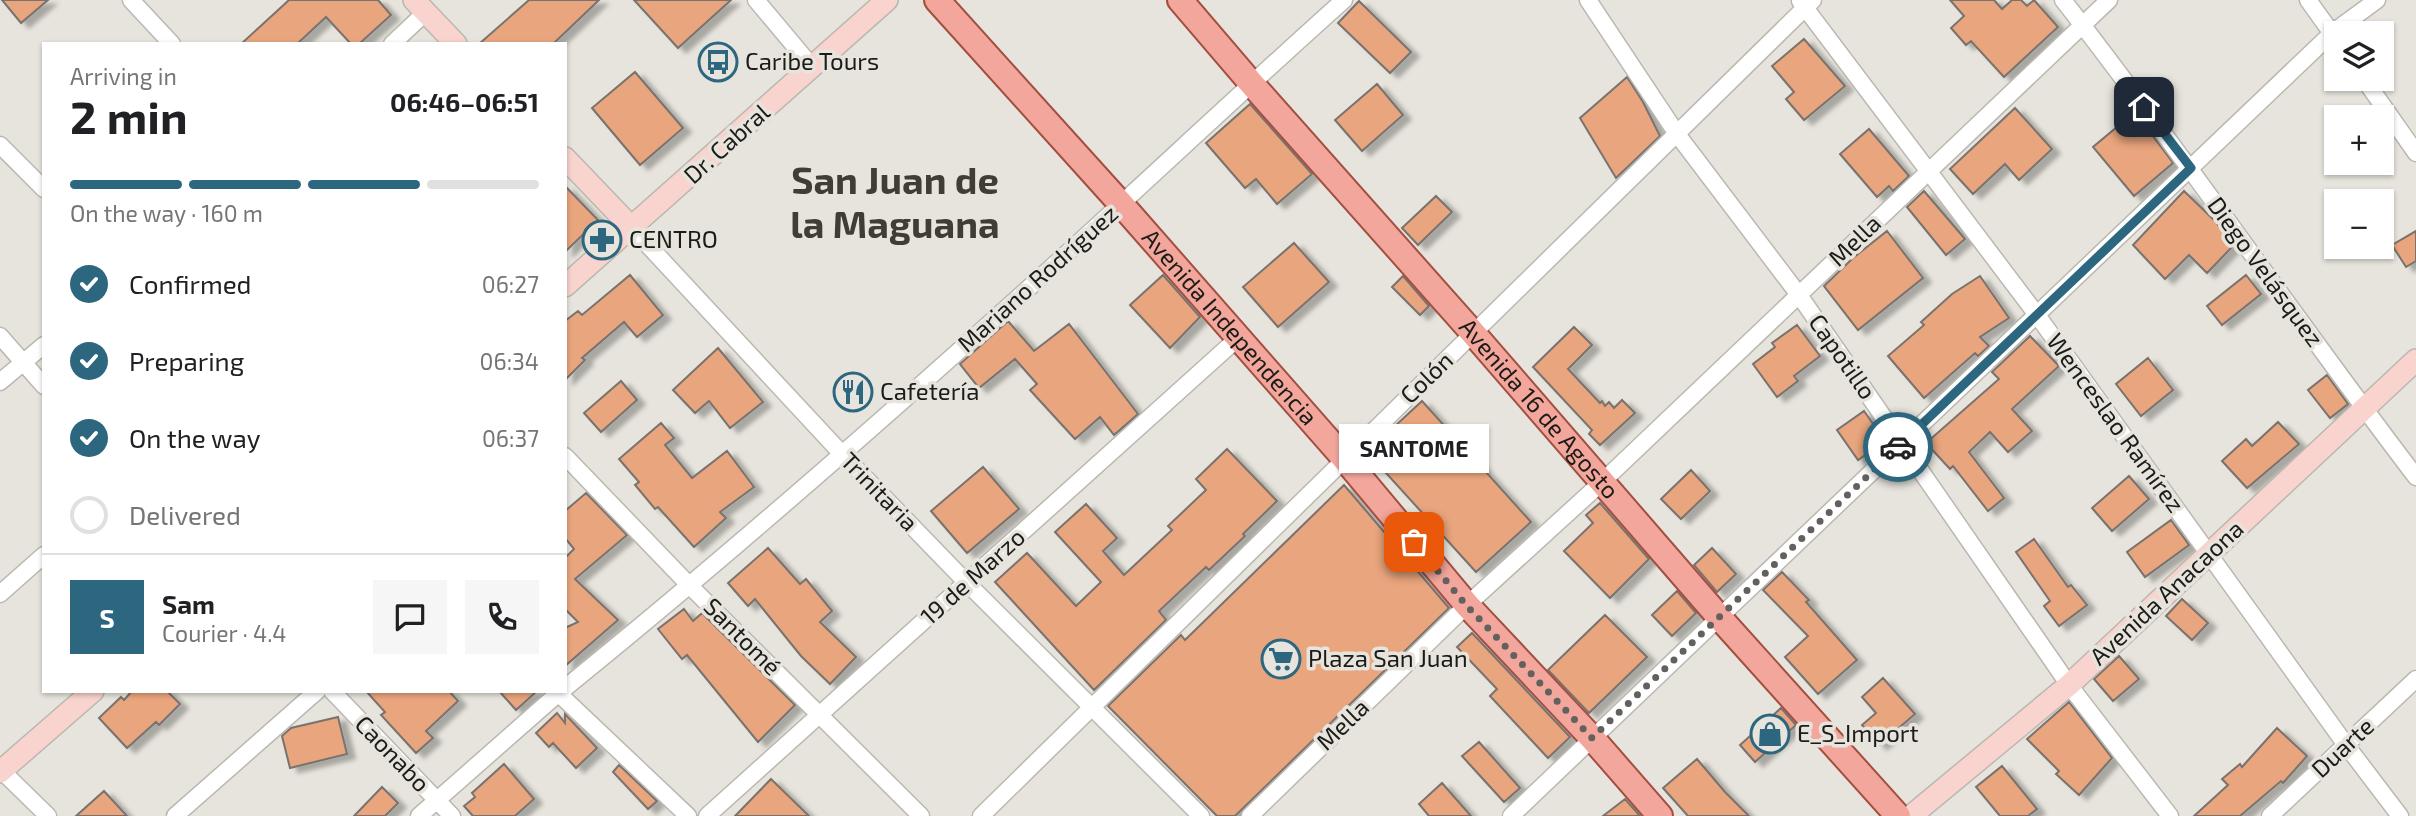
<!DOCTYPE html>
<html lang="en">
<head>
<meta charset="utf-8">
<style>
	:root { --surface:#fff; --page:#f6f6f6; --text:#202124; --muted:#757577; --line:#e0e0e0; --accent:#2c677f }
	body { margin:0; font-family:"Exo 2",sans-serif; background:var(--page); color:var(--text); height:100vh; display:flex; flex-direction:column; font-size:26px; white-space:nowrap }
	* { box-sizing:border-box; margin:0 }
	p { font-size:23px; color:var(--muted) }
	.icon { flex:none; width:38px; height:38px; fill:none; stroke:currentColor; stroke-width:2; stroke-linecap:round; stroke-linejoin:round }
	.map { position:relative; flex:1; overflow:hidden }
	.sheet { position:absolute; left:42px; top:42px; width:525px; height:651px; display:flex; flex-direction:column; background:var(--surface); border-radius:0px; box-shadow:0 2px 5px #0004 }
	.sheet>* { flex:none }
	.controls { position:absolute; left:2324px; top:21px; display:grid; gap:14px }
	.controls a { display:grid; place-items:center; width:70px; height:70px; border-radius:0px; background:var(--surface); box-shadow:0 2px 5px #0004; font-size:35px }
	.pin { position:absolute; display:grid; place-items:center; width:60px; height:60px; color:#fff; margin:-30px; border-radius:14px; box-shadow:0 4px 10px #0006 }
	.courier { position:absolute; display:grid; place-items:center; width:70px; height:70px; margin:-35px; border:5px solid #2c677f; border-radius:50%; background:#fff; color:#222; box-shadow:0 2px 9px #0007 }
	.bubble { position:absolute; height:49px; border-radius:0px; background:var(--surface); box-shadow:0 2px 5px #0004; font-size:23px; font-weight:700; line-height:49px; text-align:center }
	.headline em { font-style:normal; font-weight:700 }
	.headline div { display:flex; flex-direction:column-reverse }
	.headline { display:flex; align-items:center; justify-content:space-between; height:119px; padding:0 28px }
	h1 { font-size:46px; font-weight:700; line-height:52px }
	.bar { display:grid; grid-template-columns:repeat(4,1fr); gap:10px 7px; align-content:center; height:84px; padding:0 28px }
	.bar i { height:9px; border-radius:5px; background:var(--line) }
	.bar .selected { background:var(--accent) }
	.bar p { grid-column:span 4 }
	.line { display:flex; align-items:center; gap:18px; padding:0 28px; border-top:2px solid var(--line) }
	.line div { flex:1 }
	.round { display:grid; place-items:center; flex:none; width:74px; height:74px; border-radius:0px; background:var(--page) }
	ol { padding:0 28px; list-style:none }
	li { display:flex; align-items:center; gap:21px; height:77px }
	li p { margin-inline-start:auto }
	li .icon { padding:7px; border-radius:50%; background:var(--accent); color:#fff; stroke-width:4 }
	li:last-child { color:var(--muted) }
	li i { width:38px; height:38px; border:4px solid var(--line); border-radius:50% }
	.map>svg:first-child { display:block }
	.building { fill:#e9a57d; stroke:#79726e; stroke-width:2; filter:url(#shadow) }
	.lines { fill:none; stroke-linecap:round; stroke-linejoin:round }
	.street-casing { stroke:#bab8b0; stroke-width:19 }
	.secondary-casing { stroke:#bab8b0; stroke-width:24 }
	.primary-casing { stroke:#a24f42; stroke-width:28 }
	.street { stroke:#fff; stroke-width:16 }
	.secondary { stroke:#f9d3cd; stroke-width:21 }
	.primary { stroke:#f3a69b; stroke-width:24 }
	.done { stroke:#62615d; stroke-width:7; stroke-dasharray:0 12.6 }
	.route { stroke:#2c677f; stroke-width:9 }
	.labels { text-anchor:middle; stroke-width:7; stroke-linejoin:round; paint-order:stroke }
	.poi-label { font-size:24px; fill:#1b1b18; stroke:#e6e4dc; text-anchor:start }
	.street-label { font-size:24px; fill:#1b1b18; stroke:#e6e4dc }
	.town-label { font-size:38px; font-weight:bold; fill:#3f3d36; stroke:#e6e4dc }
</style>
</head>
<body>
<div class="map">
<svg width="2416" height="816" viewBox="0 0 2416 816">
	<defs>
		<filter id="shadow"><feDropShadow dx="8" dy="4.5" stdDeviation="2" flood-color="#0004"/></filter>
	</defs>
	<rect width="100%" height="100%" fill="#e6e4dc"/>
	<path class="building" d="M2,0H48L21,23Z
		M289,0H378L391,15L359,44H351L326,17L297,44H241Z
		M529,0H599L553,44H479Z
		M634,0H731L678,48Z
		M1950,0H1994L2002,9L2012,0H2021L2027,6L2034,0L2058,27L2004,77L1971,41L1966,45L1951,28L1964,16Z
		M1359,1L1411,52L1390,73L1338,23Z
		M1804,39L1845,86L1804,120L1786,99L1794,92L1772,66Z
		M635,72L683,128L640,165L592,108Z
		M1627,77L1643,102L1660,136L1616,178L1580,118Z
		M1377,84L1403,115L1362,151L1335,120Z
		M1250,104L1312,174L1277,204L1256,179L1245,188L1206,143Z
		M2015,108L2052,149L2019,180L2005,164L1973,194L1950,169Z
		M2135,112L2173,163L2134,196L2093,147Z
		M1869,129L1909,176L1893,191L1889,186L1877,197L1840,154Z
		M565,186L598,220L565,252Z
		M1924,191L1965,239L1946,255L1907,207Z
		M2184,191L2216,222L2233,246L2207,273L2189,255L2165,279L2133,245Z
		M1436,196L1452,212L1418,245L1402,228Z
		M1887,231L1923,278L1858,330L1824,286L1853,258Z
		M2416,231V261L2406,267L2392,245Z
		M1294,243L1329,282L1278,327L1243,287Z
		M630,275L663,315L637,337L624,322L582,358L585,360L565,380V321L578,311L582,315Z
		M1163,275L1200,317L1170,348L1130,305Z
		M2246,275L2261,294L2222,325L2207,306Z
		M1403,276L1429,306L1420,315L1392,287Z
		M1980,276L2009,318L1980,337L1989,346L1978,356L1975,353L1924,398L1888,356L1924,325L1921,322L1952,294Z
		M1008,321L1034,351L1069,324L1138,414L1114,435L1100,417L1075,439L1030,390L1037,384L1015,359L979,388L960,364Z
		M1797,325L1820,356L1794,376L1798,381L1777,397L1753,364L1775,347L1772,343Z
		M1574,327L1592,345L1568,369L1600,403L1602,401L1605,406L1609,402L1614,408L1622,400L1635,413L1600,445L1589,434L1592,430L1533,367Z
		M2030,336L2059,366L2012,409L2032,431L2008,452L1990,432L1969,452L2004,498L1988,511L1953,466L1950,469L1926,443L1999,379L1992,372Z
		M718,348L763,402L730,428L709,401L695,413L673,390Z
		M2148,358L2173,390L2141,416L2116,384Z
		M2327,375L2348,404L2330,418L2308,390Z
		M621,381L637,400L601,432L584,413Z
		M1422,401L1531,522L1476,572L1367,452Z
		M1864,411L1885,441L1858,460L1837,430Z
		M2278,422L2299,444L2247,488L2222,461L2246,439L2252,446Z
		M661,423L674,438L665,445L692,478L727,451L754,487L720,512L726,518L694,547L658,507L655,509L635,485L639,482L619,459Z
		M1227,449L1277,501L1243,534L1245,536L1209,570L1206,567L1159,611L1166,620L1094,690L995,582L1027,553L1076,606L1101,582L1055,532L1086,504L1117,538L1103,551L1124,575L1172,530L1168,526L1206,490L1196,479Z
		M983,467L1019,509L967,553L931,511Z
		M1691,470L1710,491L1681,519L1661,499Z
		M2129,476L2149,499L2112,531L2092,508Z
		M1344,485L1449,608L1235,816H1217L1108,706L1181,635L1185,640Z
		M586,493L627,535L575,579L618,620L565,666V628L578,622L565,609V558L574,549L565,538V511Z
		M1600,503L1649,559L1610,598L1564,551L1593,523L1586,515Z
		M2171,520L2189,545L2145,577L2127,552Z
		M2034,539L2068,587L2071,585L2087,605L2059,626L2044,606L2050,601L2016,552Z
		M768,548L800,584L806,579L832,611L820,622L856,657L830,684L801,656L755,599L748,606L728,583Z
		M1712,548L1736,574L1717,592L1694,565Z
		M1782,572L1809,600L1806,602L1857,660L1818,694L1785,657L1808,636L1763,590Z
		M1677,591L1696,613L1672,636L1652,615Z
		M2182,599L2208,623L2192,640L2166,616Z
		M684,609L693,621L702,613L795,705L758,742L687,655L682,659L658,629Z
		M1605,615L1647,657L1589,713L1548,670Z
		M1472,633L1570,737L1548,758L1490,696L1497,689L1457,647Z
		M2119,656L2139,679L2113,701L2094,679Z
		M1883,678L1915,714L1879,745L1862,725L1876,713L1862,697Z
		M132,691H167L180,704L159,725L156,722L127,748L99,718L121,697L124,700Z
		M366,691H449L458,701L426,731L433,738L416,753L381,715L385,712Z
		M499,691H537L516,710Z
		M2069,702L2112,758L2079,795L2056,774L2059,771L2027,739Z
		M1781,708L1796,725L1755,762L1740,745Z
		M557,713L565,723V714L597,748L576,768L553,743L549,747L536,733Z
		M338,717L347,754L290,768L282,736L291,728Z
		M2277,728L2307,756L2283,783L2281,781L2240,816H2194L2228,785L2222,779L2240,764L2242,767Z
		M1479,742L1520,788L1504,802L1462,756Z
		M1697,759L1725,792L1749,816H1688L1663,788Z
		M504,764L534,799L515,816H473L464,806L475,797L472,793Z
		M619,765L657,801L648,809L613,772Z
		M2002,766L2037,809L2028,816H2000L1976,787Z
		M771,779L809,816H735Z
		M1442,783L1471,816H1429L1419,804Z
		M382,787L398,803L385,816H354Z
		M104,791L127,816H76Z
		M1625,799L1640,816H1603Z"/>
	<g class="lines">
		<defs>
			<path id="street" d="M131,0L172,44
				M756,0L813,68
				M1588,0L1677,134L1799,295L2069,685L2170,816
				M2063,0C2185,156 2296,320 2416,477
				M2308,0L2336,39
				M1800,1L2037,315L2346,745L2400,816
				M392,44L426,12
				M2364,79L2416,153
				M0,145L44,189
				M632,228L842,454L967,583L1201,816
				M0,336L44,386
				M0,382L44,345
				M565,456L690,586L921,816
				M0,594L44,555
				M565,688C756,533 940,370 1121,204C1195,136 1269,67 1344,0
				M332,691L452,816
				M556,691L688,816
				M0,769L48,816
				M175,816L317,691
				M419,816L561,691
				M707,816L1238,338
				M981,816L1813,0
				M1250,816L1467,605L1601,483L2109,0
				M1511,816L2332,33L2377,0
				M2270,816L2416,679"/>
			<path id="secondary" d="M414,0L456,44
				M565,158L632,228
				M565,286L887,0
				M0,772L93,691
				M1911,816L2069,685L2416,360"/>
			<g id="primary">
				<path id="s1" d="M937,0L1121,204L1344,458L1467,605L1592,738L1660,816"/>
				<path id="s2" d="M1180,0L1251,83L1473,333L1719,617L1898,816"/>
			</g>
		</defs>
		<use href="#street" class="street-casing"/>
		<use href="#secondary" class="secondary-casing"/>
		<use href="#primary" class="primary-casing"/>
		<use href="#street" class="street"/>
		<use href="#secondary" class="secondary"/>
		<use href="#primary" class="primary"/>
	</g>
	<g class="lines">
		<path class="done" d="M1414,542L1466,605L1592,738L1898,447"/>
		<path class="route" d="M1898,447L2191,168L2144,107"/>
	</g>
	<defs>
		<symbol id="bus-ring" viewBox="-11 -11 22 22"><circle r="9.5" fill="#e6e4dc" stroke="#2c677f" stroke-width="1.5"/><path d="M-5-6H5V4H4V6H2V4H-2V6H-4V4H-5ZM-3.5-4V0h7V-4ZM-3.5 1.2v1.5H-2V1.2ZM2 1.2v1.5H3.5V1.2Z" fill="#2c677f"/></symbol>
		<symbol id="pharmacy-ring" viewBox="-11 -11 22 22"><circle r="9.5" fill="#e6e4dc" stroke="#2c677f" stroke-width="1.5"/><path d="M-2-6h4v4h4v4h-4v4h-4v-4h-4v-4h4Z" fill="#2c677f"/></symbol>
		<symbol id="restaurant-ring" viewBox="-11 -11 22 22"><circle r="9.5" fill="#e6e4dc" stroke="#2c677f" stroke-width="1.5"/><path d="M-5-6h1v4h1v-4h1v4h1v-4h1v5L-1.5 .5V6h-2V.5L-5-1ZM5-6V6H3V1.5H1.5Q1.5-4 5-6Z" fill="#2c677f"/></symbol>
		<symbol id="supermarket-ring" viewBox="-11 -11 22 22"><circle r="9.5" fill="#e6e4dc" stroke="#2c677f" stroke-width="1.5"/><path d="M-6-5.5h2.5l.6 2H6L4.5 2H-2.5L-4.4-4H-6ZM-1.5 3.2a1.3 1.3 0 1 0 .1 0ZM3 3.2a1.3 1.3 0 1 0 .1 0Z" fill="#2c677f"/></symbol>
		<symbol id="shop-ring" viewBox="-11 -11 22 22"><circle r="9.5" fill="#e6e4dc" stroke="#2c677f" stroke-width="1.5"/><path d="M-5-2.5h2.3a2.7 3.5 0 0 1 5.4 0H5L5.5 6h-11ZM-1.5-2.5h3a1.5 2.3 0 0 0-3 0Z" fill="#2c677f"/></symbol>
	</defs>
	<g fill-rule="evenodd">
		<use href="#bus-ring" x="696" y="40" width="44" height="44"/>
		<use href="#pharmacy-ring" x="580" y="218" width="44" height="44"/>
		<use href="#restaurant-ring" x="831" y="370" width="44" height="44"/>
		<use href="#supermarket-ring" x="1259" y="637" width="44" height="44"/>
		<use href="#shop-ring" x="1748" y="712" width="44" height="44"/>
	</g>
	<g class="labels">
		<g class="poi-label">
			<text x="745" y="70">Caribe Tours</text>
			<text x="629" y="248">CENTRO</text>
			<text x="880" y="400">Cafetería</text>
			<text x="1308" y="667">Plaza San Juan</text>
			<text x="1797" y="742">E_S_Import</text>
		</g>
		<g class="street-label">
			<text transform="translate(727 144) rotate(-42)" y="8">Dr. Cabral</text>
			<text transform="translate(1855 241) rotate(-44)" y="8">Mella</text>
			<text transform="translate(2265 272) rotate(54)" y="8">Diego Velásquez</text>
			<text transform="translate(1038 279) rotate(-42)" y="8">Mariano Rodríguez</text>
			<text dy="8" stroke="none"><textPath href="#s1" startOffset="439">Avenida Independencia</textPath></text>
			<text transform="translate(1842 357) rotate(55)" y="8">Capotillo</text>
			<text transform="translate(1427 378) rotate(-44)" y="8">Colón</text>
			<text dy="8" stroke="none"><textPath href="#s2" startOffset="544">Avenida 16 de Agosto</textPath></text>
			<text transform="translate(2115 423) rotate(54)" y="8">Wenceslao Ramírez</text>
			<text transform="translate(879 492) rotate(46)" y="8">Trinitaria</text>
			<text transform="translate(973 577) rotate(-42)" y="8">19 de Marzo</text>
			<text transform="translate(2167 593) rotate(-43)" y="8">Avenida Anacaona</text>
			<text transform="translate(742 637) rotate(45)" y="8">Santomé</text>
			<text transform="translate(1343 725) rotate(-44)" y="8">Mella</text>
			<text transform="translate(2343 748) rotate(-43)" y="8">Duarte</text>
			<text transform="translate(392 754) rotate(46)" y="8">Caonabo</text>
		</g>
		<g class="town-label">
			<text x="895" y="194">San Juan de<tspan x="895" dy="44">la Maguana</tspan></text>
		</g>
	</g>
</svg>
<div class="controls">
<a><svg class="icon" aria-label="layers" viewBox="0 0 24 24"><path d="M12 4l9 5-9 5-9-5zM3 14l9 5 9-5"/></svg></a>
<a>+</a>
<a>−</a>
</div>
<div class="pin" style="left:1414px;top:542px;background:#ea580c"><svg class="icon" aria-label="bag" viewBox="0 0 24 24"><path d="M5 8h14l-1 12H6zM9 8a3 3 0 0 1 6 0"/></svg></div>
<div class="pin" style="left:2144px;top:107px;background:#1f2937"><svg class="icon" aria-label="home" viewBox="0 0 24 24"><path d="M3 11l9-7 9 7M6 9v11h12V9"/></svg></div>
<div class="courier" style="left:1898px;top:447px"><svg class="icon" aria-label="car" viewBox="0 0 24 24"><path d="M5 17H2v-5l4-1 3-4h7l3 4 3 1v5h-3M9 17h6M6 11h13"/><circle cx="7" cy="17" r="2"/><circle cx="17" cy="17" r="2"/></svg></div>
<div class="bubble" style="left:1339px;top:424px;width:150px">SANTOME</div>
<section class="sheet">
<div class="headline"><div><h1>2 min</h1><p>Arriving in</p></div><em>06:46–06:51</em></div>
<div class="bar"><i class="selected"></i><i class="selected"></i><i class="selected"></i><i></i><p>On the way · 160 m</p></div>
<ol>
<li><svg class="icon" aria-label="check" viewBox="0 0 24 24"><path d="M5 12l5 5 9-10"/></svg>Confirmed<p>06:27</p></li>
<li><svg class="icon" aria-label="check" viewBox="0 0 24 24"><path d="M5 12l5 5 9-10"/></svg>Preparing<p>06:34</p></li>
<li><svg class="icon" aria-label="check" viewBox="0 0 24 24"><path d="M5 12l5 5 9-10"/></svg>On the way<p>06:37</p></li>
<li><i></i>Delivered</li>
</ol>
<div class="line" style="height:126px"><b class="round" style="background:var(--accent);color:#fff">S</b><div><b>Sam</b><p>Courier · 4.4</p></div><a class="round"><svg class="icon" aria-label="chat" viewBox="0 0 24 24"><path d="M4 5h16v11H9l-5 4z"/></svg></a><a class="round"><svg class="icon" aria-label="phone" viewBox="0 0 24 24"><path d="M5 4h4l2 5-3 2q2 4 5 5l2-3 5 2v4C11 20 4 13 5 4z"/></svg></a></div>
</section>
</div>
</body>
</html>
